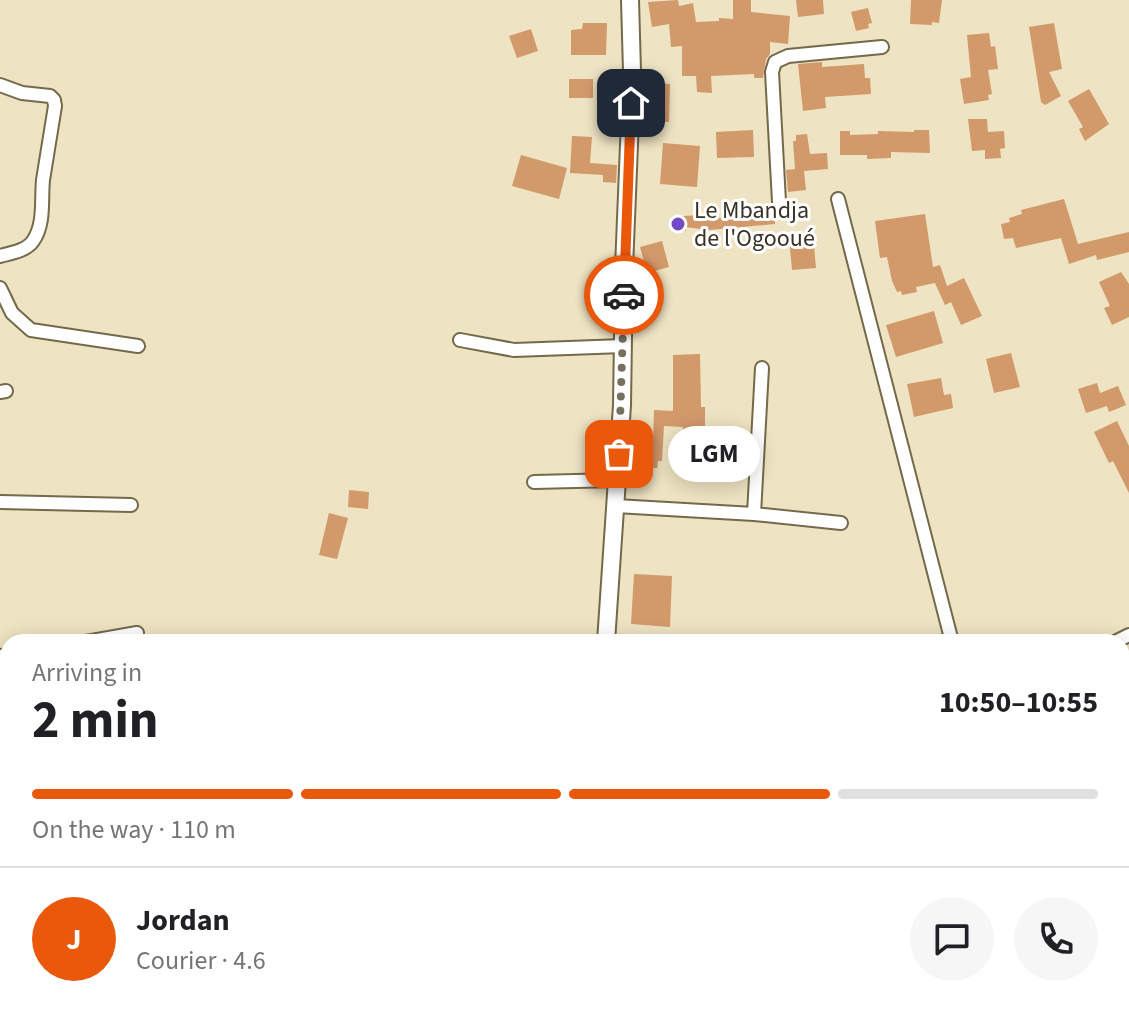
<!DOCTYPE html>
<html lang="en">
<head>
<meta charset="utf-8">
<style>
	:root { --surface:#fff; --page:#f6f6f6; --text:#202124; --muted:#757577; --line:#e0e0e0; --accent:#ea580c }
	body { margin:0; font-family:"Source Sans 3",sans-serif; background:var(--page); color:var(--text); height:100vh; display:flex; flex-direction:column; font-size:30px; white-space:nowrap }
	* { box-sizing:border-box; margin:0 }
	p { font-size:26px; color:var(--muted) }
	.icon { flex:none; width:44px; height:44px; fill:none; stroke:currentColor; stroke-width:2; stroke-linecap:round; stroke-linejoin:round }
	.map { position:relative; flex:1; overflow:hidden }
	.panel { position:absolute; left:0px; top:634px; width:1130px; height:394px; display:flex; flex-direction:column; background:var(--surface); border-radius:24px 24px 0 0; box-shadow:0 4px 20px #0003 }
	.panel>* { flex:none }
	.pin { position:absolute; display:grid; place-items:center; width:68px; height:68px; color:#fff; margin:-34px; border-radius:16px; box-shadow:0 4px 12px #0006 }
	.courier { position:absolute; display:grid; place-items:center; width:80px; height:80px; margin:-40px; border:6px solid #ea580c; border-radius:50%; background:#fff; color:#222; box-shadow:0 2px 10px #0007 }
	.bubble { position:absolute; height:56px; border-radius:28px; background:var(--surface); box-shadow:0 4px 20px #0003; font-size:26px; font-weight:700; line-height:56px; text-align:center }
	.overview em { font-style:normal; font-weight:700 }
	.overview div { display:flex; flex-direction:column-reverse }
	.overview { display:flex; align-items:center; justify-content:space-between; height:136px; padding:0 32px }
	h1 { font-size:52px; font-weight:700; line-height:60px }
	.bar { display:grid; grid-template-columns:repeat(4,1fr); gap:12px 8px; align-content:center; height:96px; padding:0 32px }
	.bar i { height:10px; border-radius:6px; background:var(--line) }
	.bar .selected { background:var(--accent) }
	.bar p { grid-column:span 4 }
	.line { display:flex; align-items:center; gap:20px; padding:0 32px; border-top:2px solid var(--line) }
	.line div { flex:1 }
	.round { display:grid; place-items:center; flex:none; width:84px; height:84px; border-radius:42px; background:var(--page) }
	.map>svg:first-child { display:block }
	.building { fill:#d2996b }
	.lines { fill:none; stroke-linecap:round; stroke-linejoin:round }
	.minor-casing { stroke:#73694b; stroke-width:16 }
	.tertiary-casing { stroke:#73694b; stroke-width:20 }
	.minor { stroke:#fff; stroke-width:12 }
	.tertiary { stroke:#fff; stroke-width:16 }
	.done { stroke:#77705d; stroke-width:8; stroke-dasharray:0 14.4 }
	.route { stroke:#ea580c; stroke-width:10 }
	.poi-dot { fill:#744bc4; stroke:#fff; stroke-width:3 }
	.labels { text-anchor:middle; stroke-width:6; stroke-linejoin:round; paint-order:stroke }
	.poi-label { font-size:24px; fill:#373226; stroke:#fff; text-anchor:start }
</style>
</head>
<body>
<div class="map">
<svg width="1129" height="1027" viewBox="0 0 1129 1027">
	<rect width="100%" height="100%" fill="#eee3c2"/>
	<path class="building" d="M678,0L679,6L693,3L696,22L719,21V18L733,19V0H751V12L790,16L788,44L770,42V54L766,59L763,78H754V74L711,76L712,93L697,92L696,76H682V46L671,47L669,24L652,27L648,2Z
		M796,0H823L824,14L798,17Z
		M911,0H942L939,23L932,22V25L910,24Z
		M868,8L872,23L868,24L869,28L856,31L851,12Z
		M583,23H607L606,55H571V30L582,29Z
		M1054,23L1062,69L1049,72L1061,96L1045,105L1041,102L1029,27Z
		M531,29L538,51L517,58L509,36Z
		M989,33L991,47L995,46L998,69L988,70L992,94L988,95L989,100L964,104L960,79L971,77L967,35Z
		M822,62V67L864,64L865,78H870L871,94L825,97L826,108L803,111L798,64Z
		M569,79H593V98H569Z
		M651,83L670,84L669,122L649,121Z
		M1089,89L1109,124L1085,141L1079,129L1083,127L1068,101Z
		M968,119H987L988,132L1004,131L1005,148L1000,149L1001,158L985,159V150L972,151Z
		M753,130L754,157L717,158L716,132Z
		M914,130H929L930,153L891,152V158L867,159V155H840V131H850V135L878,134V131L914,132Z
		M807,134L810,154L827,153L828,169L804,171L806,190L788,192L786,170L795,169L793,141H796V135Z
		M572,136L592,137L590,163L617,165L616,183L603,182V175L570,173Z
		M663,143L700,146L697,187L660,184Z
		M521,155L567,168L559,199L512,186Z
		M1064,199L1078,244L1129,232V252L1097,260L1096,255L1069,264L1061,238L1016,248L1013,238L1004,239L1001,224L1010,222L1009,218L1022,214L1021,210Z
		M773,208L775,224L709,230L685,227L686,231L673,232L671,217L698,215L721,218V211Z
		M925,214L933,267L940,265L947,286L964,278L982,316L961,325L951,302L945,305L935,283L916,287L917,292L902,295L901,291L897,292L892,281L887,257L880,258L875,221Z
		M813,234L816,268L792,270L789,237Z
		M662,241L669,267L647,273L640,247Z
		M1121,272L1129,284V317L1112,325L1104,308L1110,306L1099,282Z
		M635,290L654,292L653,312L634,311Z
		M934,311L943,343L896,357L886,325Z
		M1011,353L1020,387L994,393L986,359Z
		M700,354L701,407H705V432H683V427L664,426L662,461H658L657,468L643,467L646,442H653L654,410L673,411V355Z
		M941,378L944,395L951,394L953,408L914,417L907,384Z
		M1097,383L1100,393L1118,386L1126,405L1109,412L1107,406L1086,413L1078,389Z
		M1117,421L1129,446V493L1113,461L1109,463L1094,432Z
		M349,490L369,492L368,509L348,507Z
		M329,513L348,518L337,559L319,555Z
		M634,574L672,576L670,627L631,624Z"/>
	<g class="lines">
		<defs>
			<path id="minor" d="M0,85L22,93L50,96L54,100L55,106C51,131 47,155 43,180C41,200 45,224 33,241C26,251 11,253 0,256
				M838,199L952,642
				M779,202L772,72L775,62L788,56L882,47
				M0,288L12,313L31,330L138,346
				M460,340L514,350L623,346
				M0,392L6,391
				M534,482L617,480
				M0,502L131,505
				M616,506L754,514L841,523
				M754,514L762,368
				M86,642L137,633
				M1115,642L1129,635
				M0,656L8,655
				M1122,766L1129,764
				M1122,824L1129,851
				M0,855L8,853
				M1122,972L1129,970
				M697,1027L707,1020
				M939,1027L940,1020"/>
			<path id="tertiary" d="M606,642L622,405L624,268L632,71L630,0
				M529,1027L530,1020"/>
		</defs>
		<use href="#minor" class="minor-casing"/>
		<use href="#tertiary" class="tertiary-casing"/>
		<use href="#minor" class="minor"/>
		<use href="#tertiary" class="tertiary"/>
	</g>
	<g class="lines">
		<path class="done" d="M619,454L624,295"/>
		<path class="route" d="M624,295L631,103"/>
	</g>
	<circle class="poi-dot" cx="678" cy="224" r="8"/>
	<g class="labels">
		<g class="poi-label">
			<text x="694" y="218">Le Mbandja<tspan x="694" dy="28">de l'Ogooué</tspan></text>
		</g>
	</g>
</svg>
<div class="pin" style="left:619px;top:454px;background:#ea580c"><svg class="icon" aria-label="bag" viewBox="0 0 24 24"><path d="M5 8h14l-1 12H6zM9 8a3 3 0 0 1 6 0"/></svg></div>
<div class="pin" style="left:631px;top:103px;background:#1f2937"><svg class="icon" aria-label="home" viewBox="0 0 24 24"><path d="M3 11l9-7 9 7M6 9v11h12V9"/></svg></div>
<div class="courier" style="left:624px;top:295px"><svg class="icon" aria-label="car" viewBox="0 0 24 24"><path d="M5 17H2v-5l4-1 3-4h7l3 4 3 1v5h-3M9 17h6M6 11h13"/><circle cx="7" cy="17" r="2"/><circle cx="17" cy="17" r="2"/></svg></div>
<div class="bubble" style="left:668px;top:426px;width:92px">LGM</div>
<section class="panel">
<div class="overview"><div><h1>2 min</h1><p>Arriving in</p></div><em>10:50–10:55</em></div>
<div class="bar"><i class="selected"></i><i class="selected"></i><i class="selected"></i><i></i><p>On the way · 110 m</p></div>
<div class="line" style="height:144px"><b class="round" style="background:var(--accent);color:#fff">J</b><div><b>Jordan</b><p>Courier · 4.6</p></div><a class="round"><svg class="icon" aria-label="chat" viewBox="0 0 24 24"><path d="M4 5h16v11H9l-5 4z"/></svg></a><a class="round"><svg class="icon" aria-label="phone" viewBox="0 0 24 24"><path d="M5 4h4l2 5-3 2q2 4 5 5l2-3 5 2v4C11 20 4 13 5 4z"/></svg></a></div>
</section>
</div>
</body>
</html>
